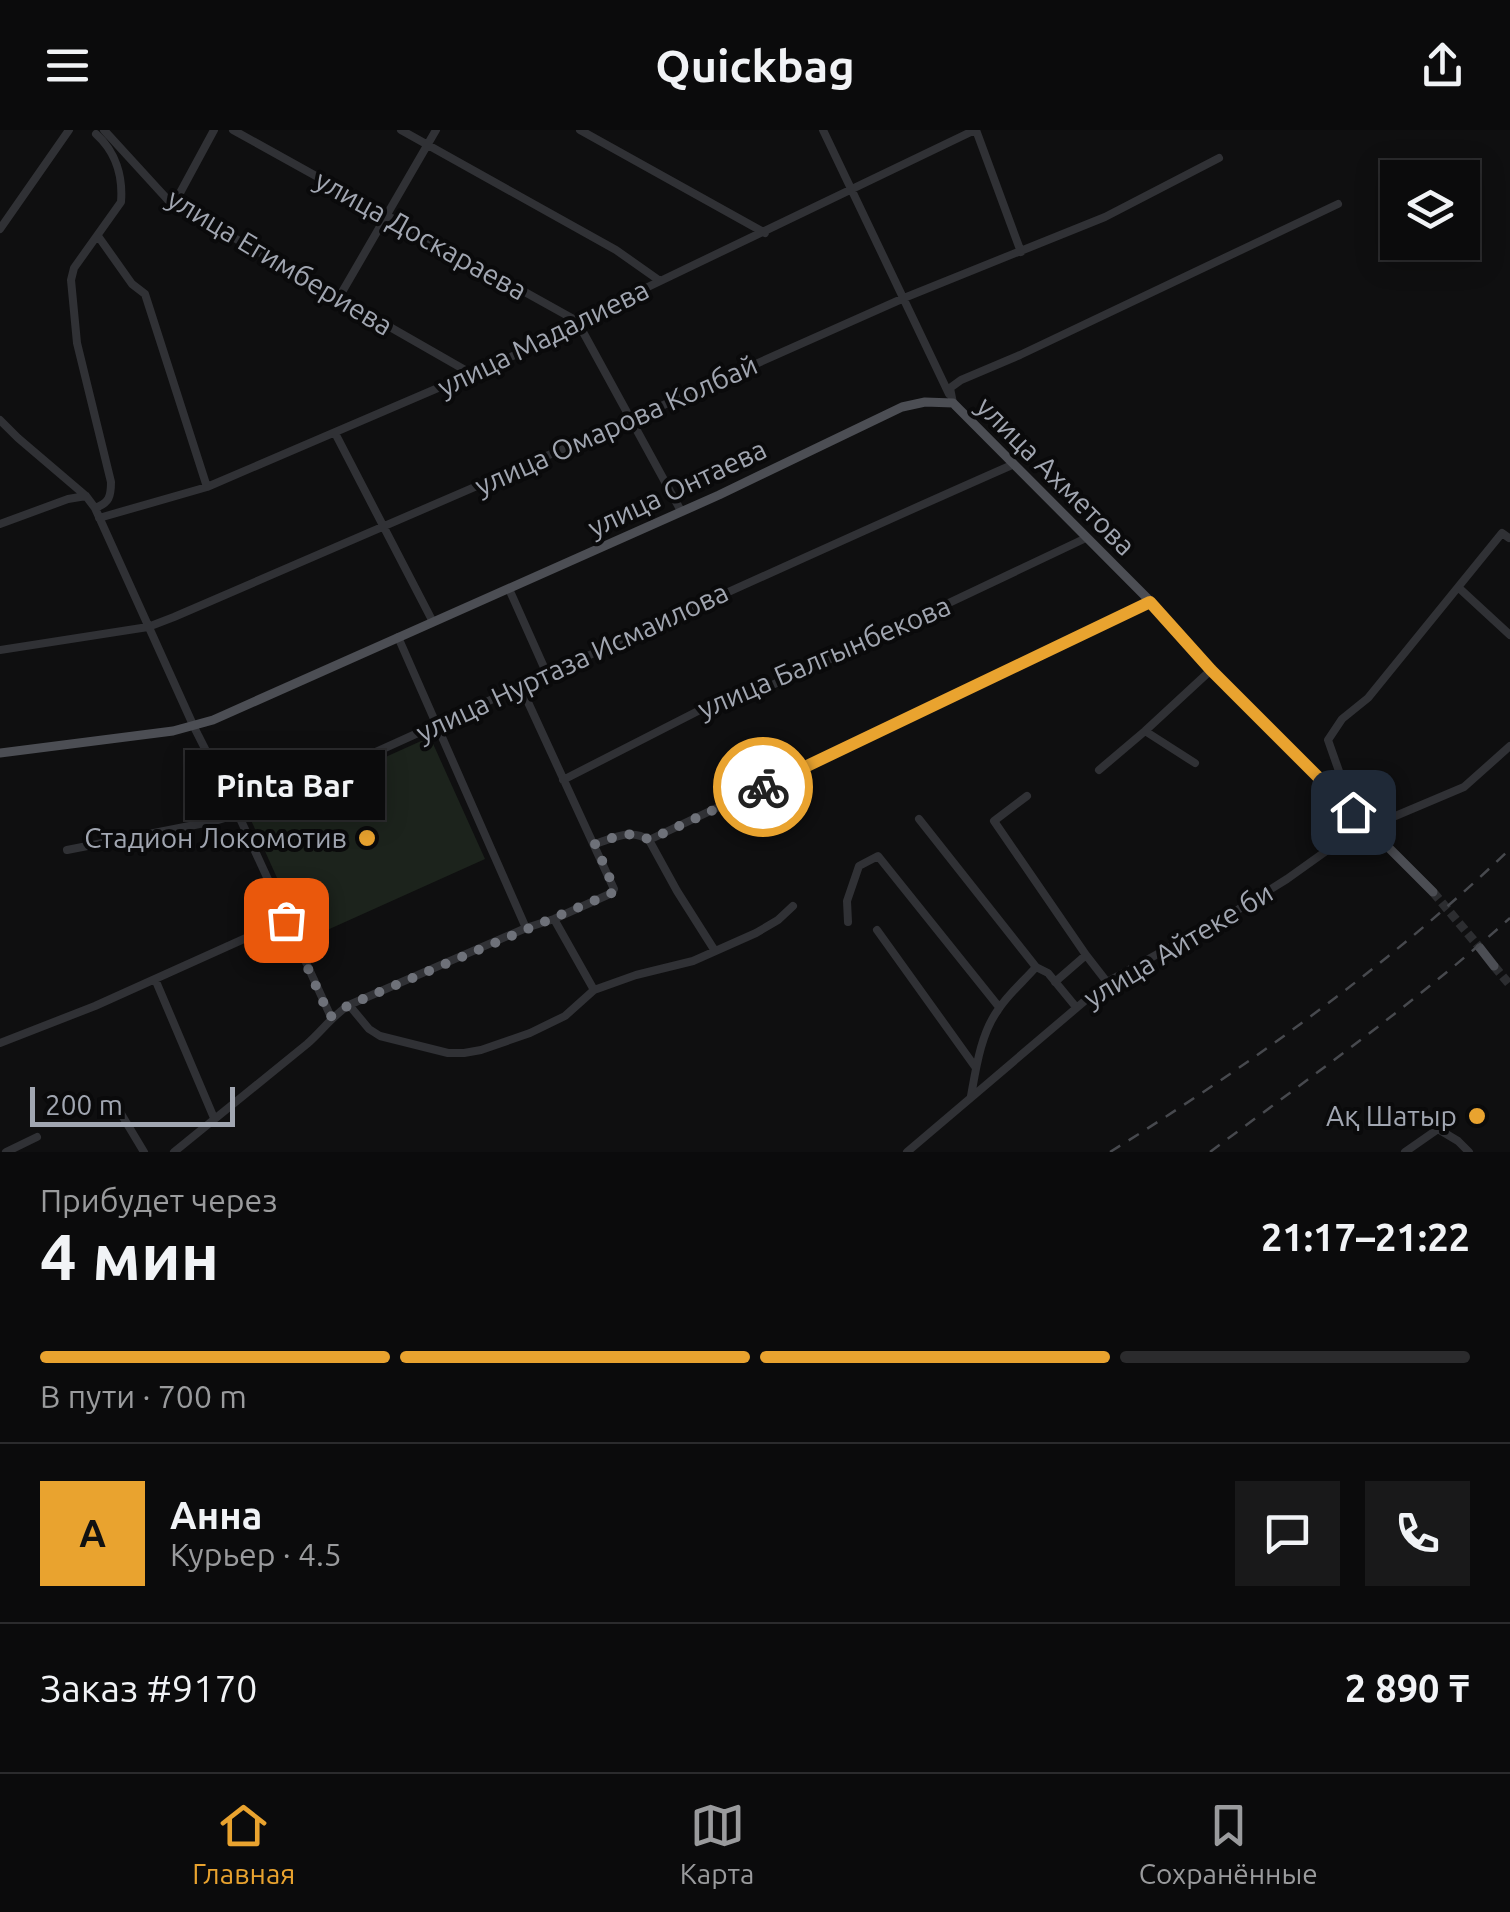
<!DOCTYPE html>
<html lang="ru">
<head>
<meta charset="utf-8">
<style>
	:root { --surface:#0b0b0c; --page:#19191a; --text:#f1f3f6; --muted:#9a9b9d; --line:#2b2b2d; --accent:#e9a32f }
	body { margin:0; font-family:Ubuntu,sans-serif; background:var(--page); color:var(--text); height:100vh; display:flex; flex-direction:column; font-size:38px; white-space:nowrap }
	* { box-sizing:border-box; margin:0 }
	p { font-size:32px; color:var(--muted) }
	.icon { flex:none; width:55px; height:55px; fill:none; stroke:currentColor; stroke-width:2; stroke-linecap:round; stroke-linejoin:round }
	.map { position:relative; height:1022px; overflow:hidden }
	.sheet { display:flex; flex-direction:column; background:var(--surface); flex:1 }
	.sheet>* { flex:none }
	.tools { position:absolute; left:1380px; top:30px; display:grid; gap:20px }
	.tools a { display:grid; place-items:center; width:100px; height:100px; border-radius:0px; background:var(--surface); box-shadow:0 5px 25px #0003,0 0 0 2px var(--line); font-size:50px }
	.scale { position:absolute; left:30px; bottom:25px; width:205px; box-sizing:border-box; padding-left:10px; border:5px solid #a1a6b1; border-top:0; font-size:28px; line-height:35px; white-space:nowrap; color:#a1a6b1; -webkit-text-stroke:8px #0a0a0b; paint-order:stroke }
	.pin { position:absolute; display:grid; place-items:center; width:85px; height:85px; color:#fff; margin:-42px; border-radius:20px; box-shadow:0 5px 15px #0006 }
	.courier { position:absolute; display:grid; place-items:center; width:100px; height:100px; margin:-50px; border:8px solid #e9a32f; border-radius:50%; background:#fff; color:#222; box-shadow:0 2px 12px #0007 }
	.bubble { position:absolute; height:70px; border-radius:0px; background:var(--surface); box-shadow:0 5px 25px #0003,0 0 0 2px var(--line); font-size:32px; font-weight:600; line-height:70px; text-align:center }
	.summary em { font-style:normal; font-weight:600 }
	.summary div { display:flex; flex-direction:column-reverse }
	.summary { display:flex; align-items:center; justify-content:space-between; height:170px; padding:0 40px }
	h1 { font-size:65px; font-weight:600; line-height:75px }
	.bar { display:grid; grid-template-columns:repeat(4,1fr); gap:15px 10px; align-content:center; height:120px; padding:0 40px }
	.bar i { height:12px; border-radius:8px; background:var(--line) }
	.bar .current { background:var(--accent) }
	.bar p { grid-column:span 4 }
	.line { display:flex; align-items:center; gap:25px; padding:0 40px; border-top:2px solid var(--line) }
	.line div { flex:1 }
	.round { display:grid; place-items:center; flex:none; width:105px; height:105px; border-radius:0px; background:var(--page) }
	header { display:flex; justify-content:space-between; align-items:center; height:130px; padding:0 40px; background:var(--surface); font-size:45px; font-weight:600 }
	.tab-bar { display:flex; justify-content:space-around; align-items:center; height:140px; border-top:2px solid var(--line); background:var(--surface); font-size:28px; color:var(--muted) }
	.tab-bar a { display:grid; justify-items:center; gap:5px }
	.tab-bar .current { color:var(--accent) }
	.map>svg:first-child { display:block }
	.grass { fill:#1c231c }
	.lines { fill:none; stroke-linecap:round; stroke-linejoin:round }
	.major-tunnel { stroke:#2c2d30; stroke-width:9; stroke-dasharray:9 4.5; stroke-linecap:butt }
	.minor { stroke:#303135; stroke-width:8 }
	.major { stroke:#4c4e54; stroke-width:9 }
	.rail { stroke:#47494e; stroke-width:2.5; stroke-dasharray:12 10; stroke-linecap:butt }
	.done { stroke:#6e7179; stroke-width:10; stroke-dasharray:0 18 }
	.route { stroke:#e9a32f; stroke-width:12 }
	.poi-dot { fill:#e9a32f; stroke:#0a0a0b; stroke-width:4 }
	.labels { text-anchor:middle; stroke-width:8; stroke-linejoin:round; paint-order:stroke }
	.street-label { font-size:28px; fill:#a1a6b1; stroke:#0a0a0b }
	.poi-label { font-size:28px; fill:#a1a6b1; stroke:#0a0a0b; text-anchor:end }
</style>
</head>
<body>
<header><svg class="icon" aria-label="menu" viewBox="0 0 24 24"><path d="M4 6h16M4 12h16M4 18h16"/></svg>Quickbag<svg class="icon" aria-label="share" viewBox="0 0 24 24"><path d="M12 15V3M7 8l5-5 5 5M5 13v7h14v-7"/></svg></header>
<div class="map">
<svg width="1510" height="1022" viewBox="0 0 1510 1022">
	<rect width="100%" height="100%" fill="#0f0f10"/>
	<path class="grass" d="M430,607L485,729L305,810L250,688Z"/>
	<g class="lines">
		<path class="major-tunnel" d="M1433,762L1480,818
			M1494,836L1510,855"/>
		<path class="minor" d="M104,0L168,70L472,244
			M233,0L577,191L681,381
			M401,0L616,120L660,151
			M580,0L765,103
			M823,0L949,264
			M976,0L1021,122
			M174,74L214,0
			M0,99L69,0
			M98,106L132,154L145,164L207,357
			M338,169L436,0
			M953,273L950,258L961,250L1020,225L1338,74
			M0,290L18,308L86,366L95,378L194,597L238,684L331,887
			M335,303L433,492
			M95,378C109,373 111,367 111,352L77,213L71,150L74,138L121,72C123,47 116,22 96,4
			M99,388L207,357L522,222L577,191L975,0
			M0,394L68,369L86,366
			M1459,458L1510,505
			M509,459L547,544
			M0,520L148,497L174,487L632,289L904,168L1105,87L1219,28
			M521,557L614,759L612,763L554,789L526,798
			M1145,601L1195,633
			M1099,640L1145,601L1211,540
			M563,650L700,580L731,573L820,534L1086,408
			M1027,666L994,691L1086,825L1107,852
			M1352,678L1328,610L1342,589L1368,568L1502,403L1509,408
			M919,689L1036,837L1048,843L1076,877
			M1367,698L1464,657L1510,616
			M649,710L677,761L715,821
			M595,714C614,708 631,698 649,710L1151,472
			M67,720L215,691L238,684C496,569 753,449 1012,335
			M554,789L594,860
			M848,792L847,771L859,736L878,726L999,877
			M877,800L976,938
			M155,849L214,988
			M1055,852L1086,825
			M349,875L369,899L380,906L448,923H464L481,920L530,903L565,886L594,860L636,845L693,831L756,803L778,790L793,776
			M0,913L95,876L286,790
			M971,966C976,938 981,903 998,880C1008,864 1024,851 1036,837
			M120,982L144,1022
			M6,1022L37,1007
			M174,1022L307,914C322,901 332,886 349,875L526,798L398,507
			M907,1022L1107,852L1239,779L1287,749L1364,694
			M1405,1022L1438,999L1458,1011L1469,1022"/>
		<path class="major" d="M0,623L173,601L213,590L719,365L902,277L925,272L953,273L1151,472L1211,540L1433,762
			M1480,818L1494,836"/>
		<path class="rail" d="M1110,1022C1252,934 1389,835 1510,719
			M1210,1022C1312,946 1415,873 1510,788"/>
	</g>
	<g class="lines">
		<path class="done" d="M286,790L330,887L349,875L612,763L614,758L595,714C614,708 631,698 649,710L763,657"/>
		<path class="route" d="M763,657L1150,472L1211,540L1353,682"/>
	</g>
	<g class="poi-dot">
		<circle cx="367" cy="708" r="10"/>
		<circle cx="1477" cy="986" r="10"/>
	</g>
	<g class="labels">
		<g class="street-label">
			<text transform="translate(421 105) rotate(29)" y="10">улица Доскараева</text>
			<text transform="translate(280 132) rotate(31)" y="10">улица Егимбериева</text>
			<text transform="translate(543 208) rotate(-26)" y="10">улица Мадалиева</text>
			<text transform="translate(616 295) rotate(-24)" y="10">улица Омарова Колбай</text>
			<text transform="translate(1056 346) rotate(45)" y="10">улица Ахметова</text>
			<text transform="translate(677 358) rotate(-25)" y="10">улица Онтаева</text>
			<text transform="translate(824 527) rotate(-23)" y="10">улица Балгынбекова</text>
			<text transform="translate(572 532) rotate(-25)" y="10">улица Нуртаза Исмаилова</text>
			<text transform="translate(1178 815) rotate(-31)" y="10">улица Айтеке би</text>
		</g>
		<g class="poi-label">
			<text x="347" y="718">Стадион Локомотив</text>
			<text x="1457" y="996">Ақ Шатыр</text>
		</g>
	</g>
</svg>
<div class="tools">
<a><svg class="icon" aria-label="layers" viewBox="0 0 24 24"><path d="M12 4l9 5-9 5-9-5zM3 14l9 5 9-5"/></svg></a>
</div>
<div class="scale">200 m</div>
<div class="pin" style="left:286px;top:790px;background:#ea580c"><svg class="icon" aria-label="bag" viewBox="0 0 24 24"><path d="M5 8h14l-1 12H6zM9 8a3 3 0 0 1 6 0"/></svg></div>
<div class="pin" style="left:1353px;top:682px;background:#1f2937"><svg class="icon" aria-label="home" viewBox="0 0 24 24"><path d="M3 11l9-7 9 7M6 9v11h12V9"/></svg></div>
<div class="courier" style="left:763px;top:657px"><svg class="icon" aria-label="bike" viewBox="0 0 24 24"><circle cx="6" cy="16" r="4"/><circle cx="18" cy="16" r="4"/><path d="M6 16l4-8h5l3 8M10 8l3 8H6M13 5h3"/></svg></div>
<div class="bubble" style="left:185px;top:620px;width:200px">Pinta Bar</div>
</div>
<section class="sheet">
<div class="summary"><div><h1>4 мин</h1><p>Прибудет через</p></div><em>21:17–21:22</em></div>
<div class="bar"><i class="current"></i><i class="current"></i><i class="current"></i><i></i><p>В пути · 700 m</p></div>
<div class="line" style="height:180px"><b class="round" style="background:var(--accent);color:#111">А</b><div><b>Анна</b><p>Курьер · 4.5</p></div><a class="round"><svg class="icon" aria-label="chat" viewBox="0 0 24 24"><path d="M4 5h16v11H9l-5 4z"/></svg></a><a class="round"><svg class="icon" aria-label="phone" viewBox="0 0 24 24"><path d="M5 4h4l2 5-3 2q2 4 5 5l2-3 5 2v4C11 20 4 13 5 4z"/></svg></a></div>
<div class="line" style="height:130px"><div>Заказ #9170</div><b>2 890 ₸</b></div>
</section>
<nav class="tab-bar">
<a class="current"><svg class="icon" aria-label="home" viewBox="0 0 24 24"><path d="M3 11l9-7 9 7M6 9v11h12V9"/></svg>Главная</a>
<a><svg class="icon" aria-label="map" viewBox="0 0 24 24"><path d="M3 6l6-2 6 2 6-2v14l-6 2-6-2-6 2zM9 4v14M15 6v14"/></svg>Карта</a>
<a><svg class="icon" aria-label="saved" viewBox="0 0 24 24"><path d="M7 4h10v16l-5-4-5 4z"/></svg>Сохранённые</a>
</nav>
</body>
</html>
